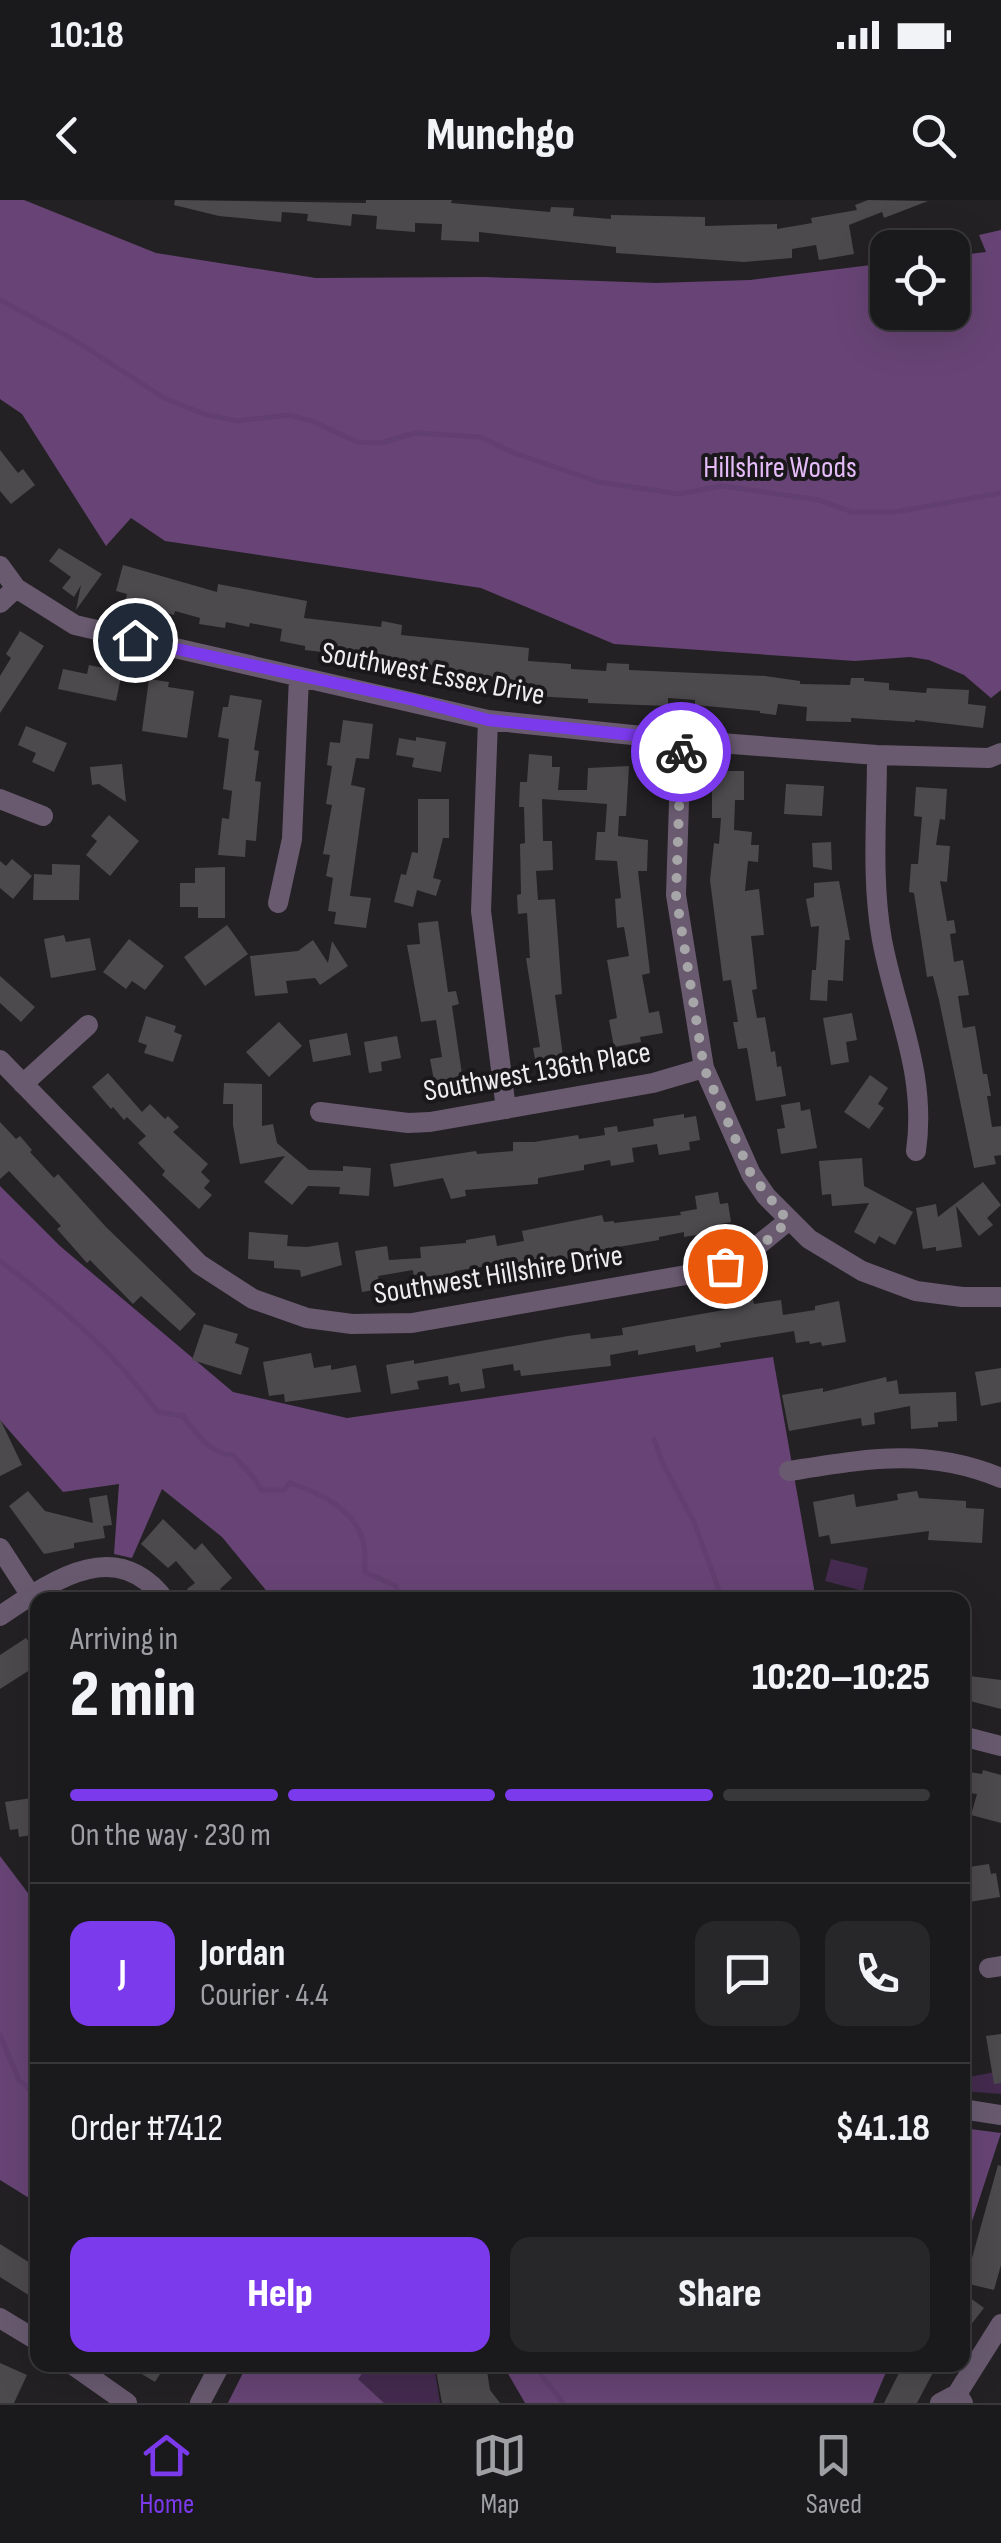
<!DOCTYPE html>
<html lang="en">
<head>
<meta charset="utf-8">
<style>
	:root { --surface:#1a191b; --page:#272628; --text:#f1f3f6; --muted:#9fa0a3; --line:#38383a; --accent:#7c3aed }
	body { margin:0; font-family:"Sofia Sans Condensed",sans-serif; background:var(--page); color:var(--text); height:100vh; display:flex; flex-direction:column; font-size:38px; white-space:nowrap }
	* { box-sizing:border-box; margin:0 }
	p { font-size:32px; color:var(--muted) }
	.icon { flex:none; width:55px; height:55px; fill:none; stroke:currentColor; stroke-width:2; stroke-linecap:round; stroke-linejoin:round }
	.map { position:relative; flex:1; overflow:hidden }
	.details { position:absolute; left:30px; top:1392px; width:940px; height:780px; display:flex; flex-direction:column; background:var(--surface); border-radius:20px; box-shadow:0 10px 40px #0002,0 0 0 2px var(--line) }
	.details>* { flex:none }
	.buttons { position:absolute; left:870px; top:30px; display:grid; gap:20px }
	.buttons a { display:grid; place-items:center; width:100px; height:100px; border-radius:20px; background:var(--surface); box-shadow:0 10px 40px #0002,0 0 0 2px var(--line); font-size:50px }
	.pin { position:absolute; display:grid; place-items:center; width:85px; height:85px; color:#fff; margin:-42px; border:5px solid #fff; border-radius:50%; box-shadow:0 2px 10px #0007 }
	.courier { position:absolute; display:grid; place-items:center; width:100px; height:100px; margin:-50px; border:8px solid #7c3aed; border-radius:50%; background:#fff; color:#222; box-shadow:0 2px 12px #0007 }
	.head em { font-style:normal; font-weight:800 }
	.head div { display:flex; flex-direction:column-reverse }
	.head { display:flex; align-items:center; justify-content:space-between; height:170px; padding:0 40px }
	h1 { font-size:65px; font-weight:800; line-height:75px }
	.bar { display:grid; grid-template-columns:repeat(4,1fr); gap:15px 10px; align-content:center; height:120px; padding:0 40px }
	.bar i { height:12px; border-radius:8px; background:var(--line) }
	.bar .current { background:var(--accent) }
	.bar p { grid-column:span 4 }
	.line { display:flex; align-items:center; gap:25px; padding:0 40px; border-top:2px solid var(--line) }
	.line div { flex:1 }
	.round { display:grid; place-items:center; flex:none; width:105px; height:105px; border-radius:20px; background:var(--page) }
	.primary-button { display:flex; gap:20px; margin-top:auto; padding:20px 40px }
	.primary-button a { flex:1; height:115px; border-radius:20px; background:var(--accent); color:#fff; font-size:40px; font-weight:800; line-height:115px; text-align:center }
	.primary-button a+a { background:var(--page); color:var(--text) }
	.status { display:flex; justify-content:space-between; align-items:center; height:70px; padding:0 50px; background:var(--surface); direction:ltr }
	.status svg { height:28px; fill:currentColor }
	header { display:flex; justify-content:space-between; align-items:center; height:130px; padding:0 40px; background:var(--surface); font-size:45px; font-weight:800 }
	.tab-bar { display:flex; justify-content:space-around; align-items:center; height:140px; border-top:2px solid var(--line); background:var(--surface); font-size:28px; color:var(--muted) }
	.tab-bar a { display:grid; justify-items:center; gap:5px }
	.tab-bar .current { color:var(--accent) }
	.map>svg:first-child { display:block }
	.green { fill:#442b4f }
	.forest { fill:#674475 }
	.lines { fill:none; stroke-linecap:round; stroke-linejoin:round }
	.stream { stroke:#613f70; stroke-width:5 }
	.building { fill:#4d4a4e }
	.minor { stroke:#695a70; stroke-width:20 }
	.done { stroke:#a6a5a7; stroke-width:10; stroke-dasharray:0 18 }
	.route { stroke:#7c3aed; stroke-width:12 }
	.labels { text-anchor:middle; stroke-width:8; stroke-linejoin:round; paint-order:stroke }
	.park-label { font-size:30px; fill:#e5bbf8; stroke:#1a181a }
	.street-label { font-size:30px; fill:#edecee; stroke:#1a181a }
</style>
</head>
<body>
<div class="status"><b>10:18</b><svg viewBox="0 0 49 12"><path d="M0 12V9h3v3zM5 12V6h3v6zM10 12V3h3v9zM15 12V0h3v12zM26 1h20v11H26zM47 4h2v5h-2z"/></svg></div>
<header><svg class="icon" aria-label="back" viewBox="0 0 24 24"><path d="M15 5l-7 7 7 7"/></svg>Munchgo<svg class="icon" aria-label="search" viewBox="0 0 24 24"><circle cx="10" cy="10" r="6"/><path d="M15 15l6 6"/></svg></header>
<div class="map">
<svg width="1001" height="2203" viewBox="0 0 1001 2203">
	<rect width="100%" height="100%" fill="#232124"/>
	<path class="green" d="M831,1359L868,1368L863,1391L825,1381Z
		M1001,1871V1894L963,1891V1878Z
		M247,2165H434L440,2203H228Z"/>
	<path class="forest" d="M0,0H24L156,53L316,78L485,77L656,83L750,80L887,63L888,112H952L953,56L986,52L979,35L1001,30V490L991,498L964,475L929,460L910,457L855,461L614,444L481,388L165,341L131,318L106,346L22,214L0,199Z
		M0,986L60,1046L233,1192L347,1218L773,1157L816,1400H274L222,1337L162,1289L132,1358L114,1354L119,1284L63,1292L0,1220Z
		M0,1656L37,1705V2003L0,1980Z
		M963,1928L1001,1933L963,2049V2001L971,1981Z
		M247,2165H369L358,2179L384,2203H228Z
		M503,2165H889L873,2203H525Z"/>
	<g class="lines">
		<path class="stream" d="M0,100L76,141L164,198L204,214L237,221L289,215L312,221L357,242L380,243L415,233L480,237L514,253L599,282L679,294L722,286L819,300L852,312H895L1001,293
			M0,1061C59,1105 114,1152 158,1212L183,1216C197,1234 209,1254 233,1255L254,1278L261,1290H284L290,1283C320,1293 353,1308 363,1340C366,1350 364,1363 365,1372L396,1386L399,1400
			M654,1239L663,1264L694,1322L720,1393L727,1400
			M0,1835L19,1880L38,1896
			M534,2165L563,2203"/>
	</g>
	<path class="building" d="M175,0L366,3V0H452L451,3L550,12L551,7L574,8L573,16L611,19V15L705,17V26L777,24V29L812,23L811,18L857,10L855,5L868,0L928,1L884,18L882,12L849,25L854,54L819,60L816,45L792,49V58L744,62L616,53V47L479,32V42L441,40L442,24L415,23V32L376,29L377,16L352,14L351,26L307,21L308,14L282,12L281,22L219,16L174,5Z
		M0,250L18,273L23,269L35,285L11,304L0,291Z
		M59,348L102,374L76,410L81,385L74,397L62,388L71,377L49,361Z
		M123,365L217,392L218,384L307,401L304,418L381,427L382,421L402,425L401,435L529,448L528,461L571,464V469L606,471L607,463L629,464V470L765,476L800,481V484L850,485L851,478H864V481L889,483V490L926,493L927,488L969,490L968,504L986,506L983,528L915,520V522L851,518V522L806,521L807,507L778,504L776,515L760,513V511L695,505V500L668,498V506L588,503V499L533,496L534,484L446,480L447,473L359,460L361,451L330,447V453L305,450V446L280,441L282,429L250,423L249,427L226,422L225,428L199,424L200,418L175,411L174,415L125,403L127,394L116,391Z
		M20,431L44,446L0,513V476L11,458L6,454Z
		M89,465L122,472L116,501L58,489L63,469L87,474Z
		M149,479L169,482L168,487L194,491L187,538L142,531Z
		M230,495L262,500L254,550L259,551L255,581L261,582L256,641L246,640L245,657L218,655L222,618L229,619L232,591L223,589L229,539L218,537L223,507H228Z
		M343,520L373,524L369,559L356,558L351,585L365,588L350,696L371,698L366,728L334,724L336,712L328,711L333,678L326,676L330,655L323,654L332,605L326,604L332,566L327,565L330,542L340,543Z
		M26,526L67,543L54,572L32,562L36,553L18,545Z
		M416,537L446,542L441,572L412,567L414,558L396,555L399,538L416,541Z
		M529,554L552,556V567H560L558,590H587L588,568L629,566L626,616H619L618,636L648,640L647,671H638L650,773L642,775L649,813L659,811L663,833L640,837L641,842L614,847L609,820L617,818L607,760L629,756L624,727L617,728L615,699L621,698L617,661L595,660L597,632H605L607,604L542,599L543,641H552L553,670L536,671L538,700L555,699L562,794L555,795L564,864L537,869L533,848L540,847L526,758H530L527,713L518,714L517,695L521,694L520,644L525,643L524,607H519L520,582H527Z
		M122,564L126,602L99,584L92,585L90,567Z
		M712,571H744V600H735L734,630L752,632L751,645H759L758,662L748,661L745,691L759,689L764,735L751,736L757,789L752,790L757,818L765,817L771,852L775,851L777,867L781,866L786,896L756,901L747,848L738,849L733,822H738L731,780L723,781L710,680L714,643L719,644L721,618H712Z
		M786,584L824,586L822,616L784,614Z
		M916,587L947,589L945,620L940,619L936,645L950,646L947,682L940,681L947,721L954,720L956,733L950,734L954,762L963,760L969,795L958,796L963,828L975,826L983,874H987L991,896H987L992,927L1001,926V955L994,956L996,964L974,968L939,800L933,776L927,777L914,693L909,692L911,664H918L922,617L914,616Z
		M418,599H449V638H443L433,678L441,680L436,696L417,690L413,707L394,702L401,674L406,675L412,652L418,653Z
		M109,615L139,641L110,676L86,655L97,641L91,636Z
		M831,642L832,670L813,667L812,643Z
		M12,659L32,676L13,699L0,688V661L6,666Z
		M52,664L80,665L79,700H33L34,674L52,675Z
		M225,667V718H198V707H180V683H195V668Z
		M839,681L850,740H845L843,781L828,780L827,801L810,800L812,770H816L819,726L811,727L806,699L814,697V683Z
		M438,721L448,792L456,791L459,804L452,806L463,881L435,886L430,859L442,857L436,820L421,822L407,745L420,744L418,723Z
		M227,725L248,754L205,786L184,757Z
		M64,735L66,742L90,738L96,770L51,778L44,739Z
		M129,739L164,766L145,790L132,781L126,789L103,772Z
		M313,740L328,763L332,741L348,766L320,785L315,778L286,781L288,793L255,796L250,756L298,751Z
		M0,776L35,807L21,822L0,803Z
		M852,813L857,840L846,842L849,862L831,865L823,818Z
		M146,816L176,826L174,832L182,835L173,862L144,853L147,845L138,842Z
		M279,822L302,846L269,877L246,852Z
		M347,833L351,855L313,862L309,840Z
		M397,836L401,858L381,862L382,871L369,873L364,842Z
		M108,873L142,912L150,904L165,919L168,916L179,927L173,932L208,964L201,972L210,981L204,988L212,995L199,1009L162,975L165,971L138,943L146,936L127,917L124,920L113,907L111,909L92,887Z
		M870,875L888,888L878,904L884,908L869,929L844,912Z
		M224,883L262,884V926L273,924L277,943L309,970L343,971V966L371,968L369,996L339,994L340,987L308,986L292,1005L264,982L285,956L240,964L233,925V904H223Z
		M800,902L801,911L810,909L817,948L781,954L777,929L785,928L781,905Z
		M684,914V918L696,916L700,940L689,942L690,950L659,955L657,944L632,948L634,962L611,966L610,960L584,965V970L538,978V984L465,990L466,996L451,999L443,978L394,987L390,964L476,951L477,954L513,951V942H534L578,935L579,939L605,935L604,928L617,926L618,932L654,926L653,919Z
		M0,922L16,939L20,936L32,950L30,952L54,978L58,974L106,1027L196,1114L180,1131L141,1096L133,1104L90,1060L87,1063L57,1029L61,1026L9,971L0,979Z
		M862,958L864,986L913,1012L895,1045L879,1036L875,1044L854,1032L869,1003L832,1006L831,994L822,995L819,961Z
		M983,982L1001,1005L987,1018L993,1025L979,1036L956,1006L962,1047L936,1051V1047L923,1049L916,1008L936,1004L938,1017Z
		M718,992L720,1004L728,1003L731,1022L714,1025L715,1032L684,1037V1032L659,1037V1040L618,1047L619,1050L542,1063L541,1058L511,1064L512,1069L488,1073L487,1066L455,1071L456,1076L414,1080L413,1070L378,1076L380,1089L362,1092L355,1051L387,1046L389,1060L421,1058L420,1047L466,1043V1040L495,1035L497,1046L524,1041L522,1031L602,1015L604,1022L614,1021V1023L681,1015L680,1012L697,1009L695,996Z
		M249,1032L288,1035L287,1046L307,1047L338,1042L342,1065L301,1077L300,1070L274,1068V1061L248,1059Z
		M753,1099L754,1104L781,1100L783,1115L815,1110V1106L839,1101L846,1142L822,1146L821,1142L810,1144L809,1141L796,1143L794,1131L720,1143L721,1147L696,1152L695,1145L638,1155V1150L610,1155L611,1166L573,1170L521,1176L520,1170L514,1171L513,1164L482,1169L485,1188L461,1192L459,1183L449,1185L448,1176L417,1181L419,1189L391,1194L386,1165L414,1160V1164L568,1136L590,1133L591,1139L623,1135L622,1128L735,1108L734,1102Z
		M204,1124L238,1134L235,1143L249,1148L241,1175L192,1160Z
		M311,1153L314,1168L331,1165V1170L356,1165L361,1192L285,1202L284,1194L269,1196L263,1162Z
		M1001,1168V1202L981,1206L975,1172Z
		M886,1177L887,1182L897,1180L899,1194L956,1192L957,1221L938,1222V1227L911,1229L910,1206L874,1213L875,1224L862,1226L861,1218L789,1231L782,1195L823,1188V1192Z
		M0,1219L22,1265L0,1276Z
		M28,1291L45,1311L93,1323L89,1298L107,1295L112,1325L103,1326L105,1338L74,1343V1348L44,1354L9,1306Z
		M917,1291L919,1298L966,1301V1308L984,1309L982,1343L928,1340L929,1331L831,1344L829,1335L819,1337L813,1302L854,1294L856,1307L898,1300L897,1294Z
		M163,1319L195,1350L202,1343L232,1378L220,1389L224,1393L216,1400H196L187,1389L195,1383L176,1361L168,1368L141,1344Z
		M26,1438L38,1455L32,1460L36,1466L0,1489V1455Z
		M962,1475L1001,1480V1509L962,1499Z
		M983,1570L1001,1575V1623L971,1615L977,1594L962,1592V1571L982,1574Z
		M38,1597V1634L19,1637L18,1629L10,1630L5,1602Z
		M989,1664L991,1674L996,1673L1000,1697L969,1702L965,1681L971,1680L969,1667Z
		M1001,1834V1883L994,1884L986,1836Z
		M998,1965L1001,1966V2065L994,2090L965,2083Z
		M0,2044L38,2068V2101L0,2077Z
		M962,2092L984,2108L962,2136Z
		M0,2163L27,2175L14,2203H0Z
		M127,2165H166L155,2182Z
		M435,2165H451V2168L486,2165L490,2190L500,2203H442Z
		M903,2165H937L917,2203H884Z"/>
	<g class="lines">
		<path class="minor" d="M0,366L16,388L75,425L488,520L681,540L877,555L989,558L1001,553
			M0,403L16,388
			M488,520L481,711L506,909
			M681,540L676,695L704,868L751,974L766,996L809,1039L862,1071L916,1091L962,1097H1001
			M877,555C877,616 871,680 882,740C896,814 927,873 916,951
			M0,599L43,616
			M278,703L292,639L299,477
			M0,860L199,1064L253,1099L307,1118L352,1124L412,1123L709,1071L746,1055L788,1021
			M23,884L88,825
			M320,912L408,923L430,922L653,883L704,868
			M789,1271C866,1259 926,1247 1001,1278
			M0,1348L37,1405
			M0,1416C51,1382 115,1334 165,1400
			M962,1536L1001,1546
			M989,1768L1001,1766
			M962,1909L1001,1915
			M0,2118L38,2141
			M73,2165L127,2203
			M200,2203L220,2165
			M940,2203L957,2194
			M963,2203L957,2194L1001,2124"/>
	</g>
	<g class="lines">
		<path class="done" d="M681,552L676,695L704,868L751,974L788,1021L769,1039L725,1066"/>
		<path class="route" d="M135,440L414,500L488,520L681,540V552"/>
	</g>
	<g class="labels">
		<g class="park-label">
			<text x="780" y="277">Hillshire Woods</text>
		</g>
		<g class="street-label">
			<text transform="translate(433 473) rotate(11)" y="10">Southwest Essex Drive</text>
			<text transform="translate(537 871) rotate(-10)" y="10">Southwest 136th Place</text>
			<text transform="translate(498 1074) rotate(-9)" y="10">Southwest Hillshire Drive</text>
		</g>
	</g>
</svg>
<div class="buttons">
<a><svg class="icon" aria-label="locate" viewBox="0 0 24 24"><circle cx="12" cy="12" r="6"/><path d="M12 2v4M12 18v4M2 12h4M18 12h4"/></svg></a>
</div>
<div class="pin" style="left:725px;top:1066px;background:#ea580c"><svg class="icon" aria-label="bag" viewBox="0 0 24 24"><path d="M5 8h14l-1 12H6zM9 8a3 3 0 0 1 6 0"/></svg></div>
<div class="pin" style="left:135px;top:440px;background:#1f2937"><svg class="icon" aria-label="home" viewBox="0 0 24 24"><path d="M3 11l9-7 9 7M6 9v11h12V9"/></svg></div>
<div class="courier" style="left:681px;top:552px"><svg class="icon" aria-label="bike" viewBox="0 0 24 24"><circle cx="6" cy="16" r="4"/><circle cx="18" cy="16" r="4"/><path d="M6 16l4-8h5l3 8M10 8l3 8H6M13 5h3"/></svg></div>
<section class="details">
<div class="head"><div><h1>2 min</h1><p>Arriving in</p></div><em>10:20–10:25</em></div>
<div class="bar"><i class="current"></i><i class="current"></i><i class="current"></i><i></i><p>On the way · 230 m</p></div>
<div class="line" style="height:180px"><b class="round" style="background:var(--accent);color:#fff">J</b><div><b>Jordan</b><p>Courier · 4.4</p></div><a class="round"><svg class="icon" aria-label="chat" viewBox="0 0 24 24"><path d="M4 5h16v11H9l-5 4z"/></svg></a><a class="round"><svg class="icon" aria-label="phone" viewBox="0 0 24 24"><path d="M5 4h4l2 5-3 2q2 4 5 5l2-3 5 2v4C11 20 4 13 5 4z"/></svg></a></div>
<div class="line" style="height:130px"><div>Order #7412</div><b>$41.18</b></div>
<div class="primary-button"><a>Help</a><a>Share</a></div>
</section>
</div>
<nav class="tab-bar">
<a class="current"><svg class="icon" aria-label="home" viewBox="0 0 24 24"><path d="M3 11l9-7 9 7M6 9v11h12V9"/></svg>Home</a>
<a><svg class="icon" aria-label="map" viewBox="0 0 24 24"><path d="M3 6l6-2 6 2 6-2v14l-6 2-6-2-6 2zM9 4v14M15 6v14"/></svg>Map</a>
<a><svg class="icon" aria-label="saved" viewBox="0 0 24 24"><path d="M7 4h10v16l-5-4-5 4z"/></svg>Saved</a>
</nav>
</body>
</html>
